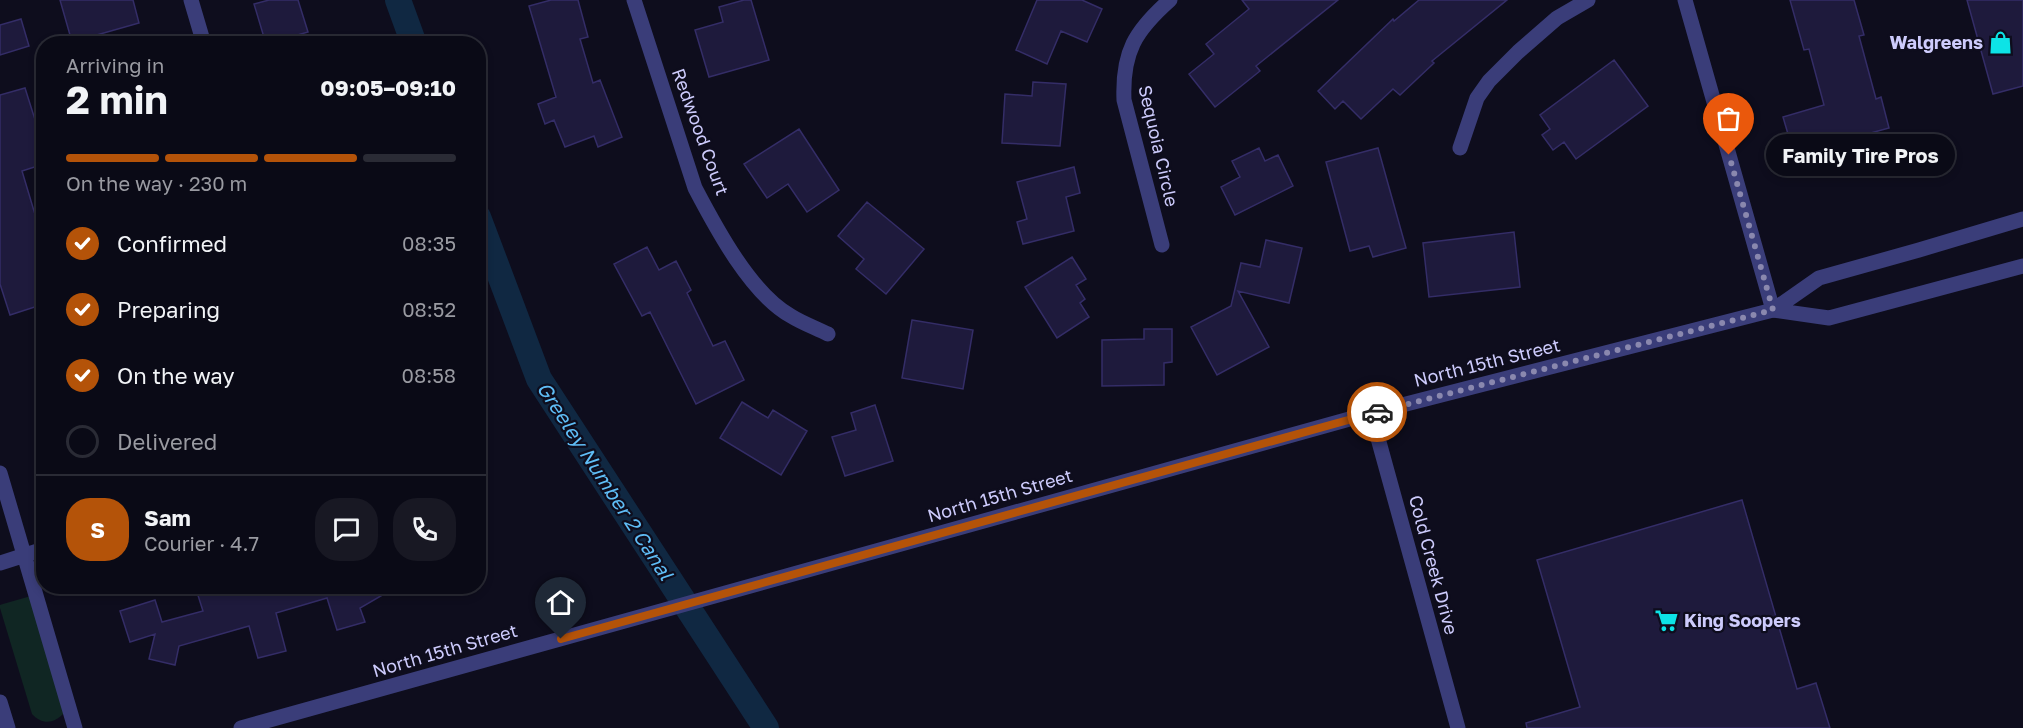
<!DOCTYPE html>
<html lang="en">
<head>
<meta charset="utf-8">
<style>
	:root { --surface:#0a0a16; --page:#181823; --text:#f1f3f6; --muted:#999aa1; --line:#2a2b35; --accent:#b45309 }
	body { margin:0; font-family:"Golos Text",sans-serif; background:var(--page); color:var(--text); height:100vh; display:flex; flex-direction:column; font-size:22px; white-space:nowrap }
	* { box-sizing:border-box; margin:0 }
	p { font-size:20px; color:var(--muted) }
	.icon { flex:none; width:33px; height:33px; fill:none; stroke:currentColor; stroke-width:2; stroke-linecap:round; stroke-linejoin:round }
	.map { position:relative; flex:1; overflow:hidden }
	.sheet { position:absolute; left:36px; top:36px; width:450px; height:558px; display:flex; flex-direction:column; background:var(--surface); border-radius:24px; box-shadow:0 3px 9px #0003,0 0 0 2px var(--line) }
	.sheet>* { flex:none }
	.pin { position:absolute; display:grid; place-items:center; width:51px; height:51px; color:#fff; margin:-62px -26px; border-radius:50% 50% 50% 0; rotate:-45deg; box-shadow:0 0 6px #0007 }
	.pin .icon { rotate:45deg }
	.courier { position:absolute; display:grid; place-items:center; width:60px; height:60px; margin:-30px; border:4px solid #b45309; border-radius:50%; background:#fff; color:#222; box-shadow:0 2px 8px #0007 }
	.bubble { position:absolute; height:42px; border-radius:21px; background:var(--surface); box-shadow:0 3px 9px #0003,0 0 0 2px var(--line); font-size:20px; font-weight:700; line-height:42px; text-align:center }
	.overview em { font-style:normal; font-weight:700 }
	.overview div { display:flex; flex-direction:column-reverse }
	.overview { display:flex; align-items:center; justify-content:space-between; height:102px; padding:0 30px }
	h1 { font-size:39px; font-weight:700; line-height:45px }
	.bar { display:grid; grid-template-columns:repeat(4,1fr); gap:9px 6px; align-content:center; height:72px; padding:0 30px }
	.bar i { height:8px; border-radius:4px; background:var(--line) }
	.bar .current { background:var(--accent) }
	.bar p { grid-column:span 4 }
	.line { display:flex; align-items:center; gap:15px; padding:0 30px; border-top:2px solid var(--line) }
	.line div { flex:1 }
	.round { display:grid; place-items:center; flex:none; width:63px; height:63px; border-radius:24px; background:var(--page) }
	ol { padding:0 30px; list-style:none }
	li { display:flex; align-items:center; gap:18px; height:66px }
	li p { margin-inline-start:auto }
	li .icon { padding:6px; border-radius:50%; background:var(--accent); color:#fff; stroke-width:4 }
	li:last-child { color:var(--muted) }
	li i { width:33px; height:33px; border:3px solid var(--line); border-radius:50% }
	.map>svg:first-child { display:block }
	.green { fill:#102623 }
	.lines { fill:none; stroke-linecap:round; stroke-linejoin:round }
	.canal { stroke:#102842; stroke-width:26 }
	.building { fill:#1e1a3c; stroke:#342d67; stroke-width:1.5 }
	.minor { stroke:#3a3d79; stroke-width:15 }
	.tertiary { stroke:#3a3d79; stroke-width:15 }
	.done { stroke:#8a88ae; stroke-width:6; stroke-dasharray:0 10.8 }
	.route { stroke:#b45309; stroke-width:8 }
	.labels { text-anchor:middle; stroke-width:4.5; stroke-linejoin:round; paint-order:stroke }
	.poi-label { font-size:18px; font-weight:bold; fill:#cdcbfc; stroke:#0e0d1d; text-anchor:end }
	.street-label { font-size:18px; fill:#cdcbfc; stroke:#0e0d1d }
	.water-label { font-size:20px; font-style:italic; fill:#5fbdf6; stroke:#0e0d1d }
</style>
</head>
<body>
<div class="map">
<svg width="2023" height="728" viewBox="0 0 2023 728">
	<rect width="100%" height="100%" fill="#0e0d1d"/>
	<path class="green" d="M31,596L64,713C54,724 42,725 32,714L0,608V605L3,604Z"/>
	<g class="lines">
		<path class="canal" d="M398,0L414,44
			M478,217L539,379L766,728"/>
	</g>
	<path class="building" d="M60,0H133L139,23L72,42Z
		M269,0H298L308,32L266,44L254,4Z
		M551,0H578L588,37L580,39L593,83L600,80L622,137L598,147L594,136L565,147L554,120L545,124L538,104L556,97L529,6Z
		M744,0H751L769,60L709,77L695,30L723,22L719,7Z
		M1037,0H1082L1102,9L1087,42L1061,31L1047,64L1016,50Z
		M1242,0H1338L1256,66L1260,71L1215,107L1189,74L1214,54L1206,44L1249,9Z
		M1419,0H1507L1432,61L1434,63L1400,95L1393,89L1361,119L1343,101L1335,109L1318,91L1393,19L1394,21Z
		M1790,0H1854L1864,35L1859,36L1876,99L1881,97L1889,128L1856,137L1855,134L1793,151L1783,117L1824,105L1809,49L1804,50Z
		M1967,0H2023V86L1993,94Z
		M21,19L29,46L0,55V25Z
		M1614,60L1648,106L1576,159L1564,142L1553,150L1542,135L1550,129L1540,115Z
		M1033,82L1066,84L1060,146L1002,143L1005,94L1032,96Z
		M25,88L44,148V164L22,171L37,221H40L44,233V304L10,315L0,284V95Z
		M799,129L839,190L807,212L788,184L767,198L744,164Z
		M1259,148L1265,161L1278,155L1293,186L1235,215L1221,187L1240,177L1232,161Z
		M1378,148L1406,248L1373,257L1369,246L1350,251L1326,162Z
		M1074,167L1080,193L1066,197L1074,231L1023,244L1017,222L1027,219L1017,182Z
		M867,202L924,249L886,294L856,269L864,259L838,236Z
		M1514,232L1520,287L1429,297L1423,243Z
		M1266,240L1302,248L1289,303L1238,291L1269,347L1217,375L1191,327L1231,306L1241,263L1260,267Z
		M647,247L659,270L676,261L691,290L687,293L713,346L725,341L744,380L696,404L650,312L642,316L614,264Z
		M1072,257L1086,279L1076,285L1085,299L1080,303L1089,317L1057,338L1025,287Z
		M912,320L973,330L963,389L902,378Z
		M1144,329H1172V362L1164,363V385L1102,386V340L1144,339Z
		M742,402L768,418L773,410L807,431L781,475L720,438Z
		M875,405L893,461L845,476L832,437L856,430L851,413Z
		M1742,500L1797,689L1816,683L1830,728H1527L1526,723L1580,707L1537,560Z
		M195,586H398L360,608L365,622L337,630L327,598L276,613L286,651L258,658L249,626L179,646L175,665L149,659L155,634L130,642L120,611L155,600L162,622L203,611Z"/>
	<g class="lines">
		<path class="minor" d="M191,0L204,44
			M634,0L695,188C716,228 751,294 791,316C802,323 816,328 828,334
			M1685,0L1773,310
			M1460,148L1477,98L1489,81L1518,52L1557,18L1588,0
			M1162,245L1124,100C1122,52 1135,31 1170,0
			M1371,413L1458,728
			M0,473L75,728
			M0,563L44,549
			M0,702L8,728"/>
		<path class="tertiary" d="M1773,310L1829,318L2023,266
			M241,728L1371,413L1773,310L1819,278L1919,250L2023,219"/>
	</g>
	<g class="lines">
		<path class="done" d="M1377,412L1773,310L1729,155"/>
		<path class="route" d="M561,639L1377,412"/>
	</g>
	<defs>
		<symbol id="shop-bare" viewBox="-9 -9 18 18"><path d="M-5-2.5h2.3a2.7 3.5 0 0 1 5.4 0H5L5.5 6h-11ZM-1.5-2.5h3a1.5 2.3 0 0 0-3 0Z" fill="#0de3e6" stroke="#0e0d1d" stroke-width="2.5" paint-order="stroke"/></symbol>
		<symbol id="supermarket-bare" viewBox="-9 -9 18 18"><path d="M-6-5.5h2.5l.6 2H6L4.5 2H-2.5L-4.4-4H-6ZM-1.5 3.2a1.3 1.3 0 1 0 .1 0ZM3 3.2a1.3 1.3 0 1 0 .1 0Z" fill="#0de3e6" stroke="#0e0d1d" stroke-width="2.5" paint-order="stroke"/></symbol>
	</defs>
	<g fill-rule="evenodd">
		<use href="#shop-bare" x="1984" y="26" width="33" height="33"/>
		<use href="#supermarket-bare" x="1650" y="604" width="33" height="33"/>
	</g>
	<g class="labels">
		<g class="poi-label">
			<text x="1983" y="49">Walgreens</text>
			<text x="1684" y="627" text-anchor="start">King Soopers</text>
		</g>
		<g class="street-label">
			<text transform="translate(700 132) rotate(70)" y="6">Redwood Court</text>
			<text transform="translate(1158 146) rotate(77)" y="6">Sequoia Circle</text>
			<text transform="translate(1487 363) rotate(-14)" y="6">North 15th Street</text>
			<text transform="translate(1000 496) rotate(-16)" y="6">North 15th Street</text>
			<text transform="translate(1433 565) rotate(75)" y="6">Cold Creek Drive</text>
			<text transform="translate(445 651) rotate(-16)" y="6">North 15th Street</text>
		</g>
		<g class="water-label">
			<text transform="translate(605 481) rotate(57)" y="7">Greeley Number 2 Canal</text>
		</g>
	</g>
</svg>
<div class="pin" style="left:1729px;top:155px;background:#ea580c"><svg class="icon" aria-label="bag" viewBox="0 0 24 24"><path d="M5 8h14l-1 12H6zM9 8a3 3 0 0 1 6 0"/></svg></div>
<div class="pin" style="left:561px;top:639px;background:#1f2937"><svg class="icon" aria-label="home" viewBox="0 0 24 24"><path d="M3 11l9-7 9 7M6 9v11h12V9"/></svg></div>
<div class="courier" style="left:1377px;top:412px"><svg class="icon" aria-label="car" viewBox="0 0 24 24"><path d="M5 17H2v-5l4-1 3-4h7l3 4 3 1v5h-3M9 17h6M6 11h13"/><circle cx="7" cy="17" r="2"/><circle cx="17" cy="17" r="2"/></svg></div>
<div class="bubble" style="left:1766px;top:134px;width:189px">Family Tire Pros</div>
<section class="sheet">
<div class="overview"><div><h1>2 min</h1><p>Arriving in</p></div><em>09:05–09:10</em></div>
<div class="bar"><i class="current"></i><i class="current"></i><i class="current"></i><i></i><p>On the way · 230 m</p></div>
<ol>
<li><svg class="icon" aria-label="check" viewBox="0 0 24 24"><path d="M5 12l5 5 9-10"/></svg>Confirmed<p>08:35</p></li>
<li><svg class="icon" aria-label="check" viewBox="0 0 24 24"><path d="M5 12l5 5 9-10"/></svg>Preparing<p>08:52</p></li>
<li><svg class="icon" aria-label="check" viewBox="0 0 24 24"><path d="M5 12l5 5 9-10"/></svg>On the way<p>08:58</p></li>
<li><i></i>Delivered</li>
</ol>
<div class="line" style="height:108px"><b class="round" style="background:var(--accent);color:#fff">S</b><div><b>Sam</b><p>Courier · 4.7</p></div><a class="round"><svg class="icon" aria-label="chat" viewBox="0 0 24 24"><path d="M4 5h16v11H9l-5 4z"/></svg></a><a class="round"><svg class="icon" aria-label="phone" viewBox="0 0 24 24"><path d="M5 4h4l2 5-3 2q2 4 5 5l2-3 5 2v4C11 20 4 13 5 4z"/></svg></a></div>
</section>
</div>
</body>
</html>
